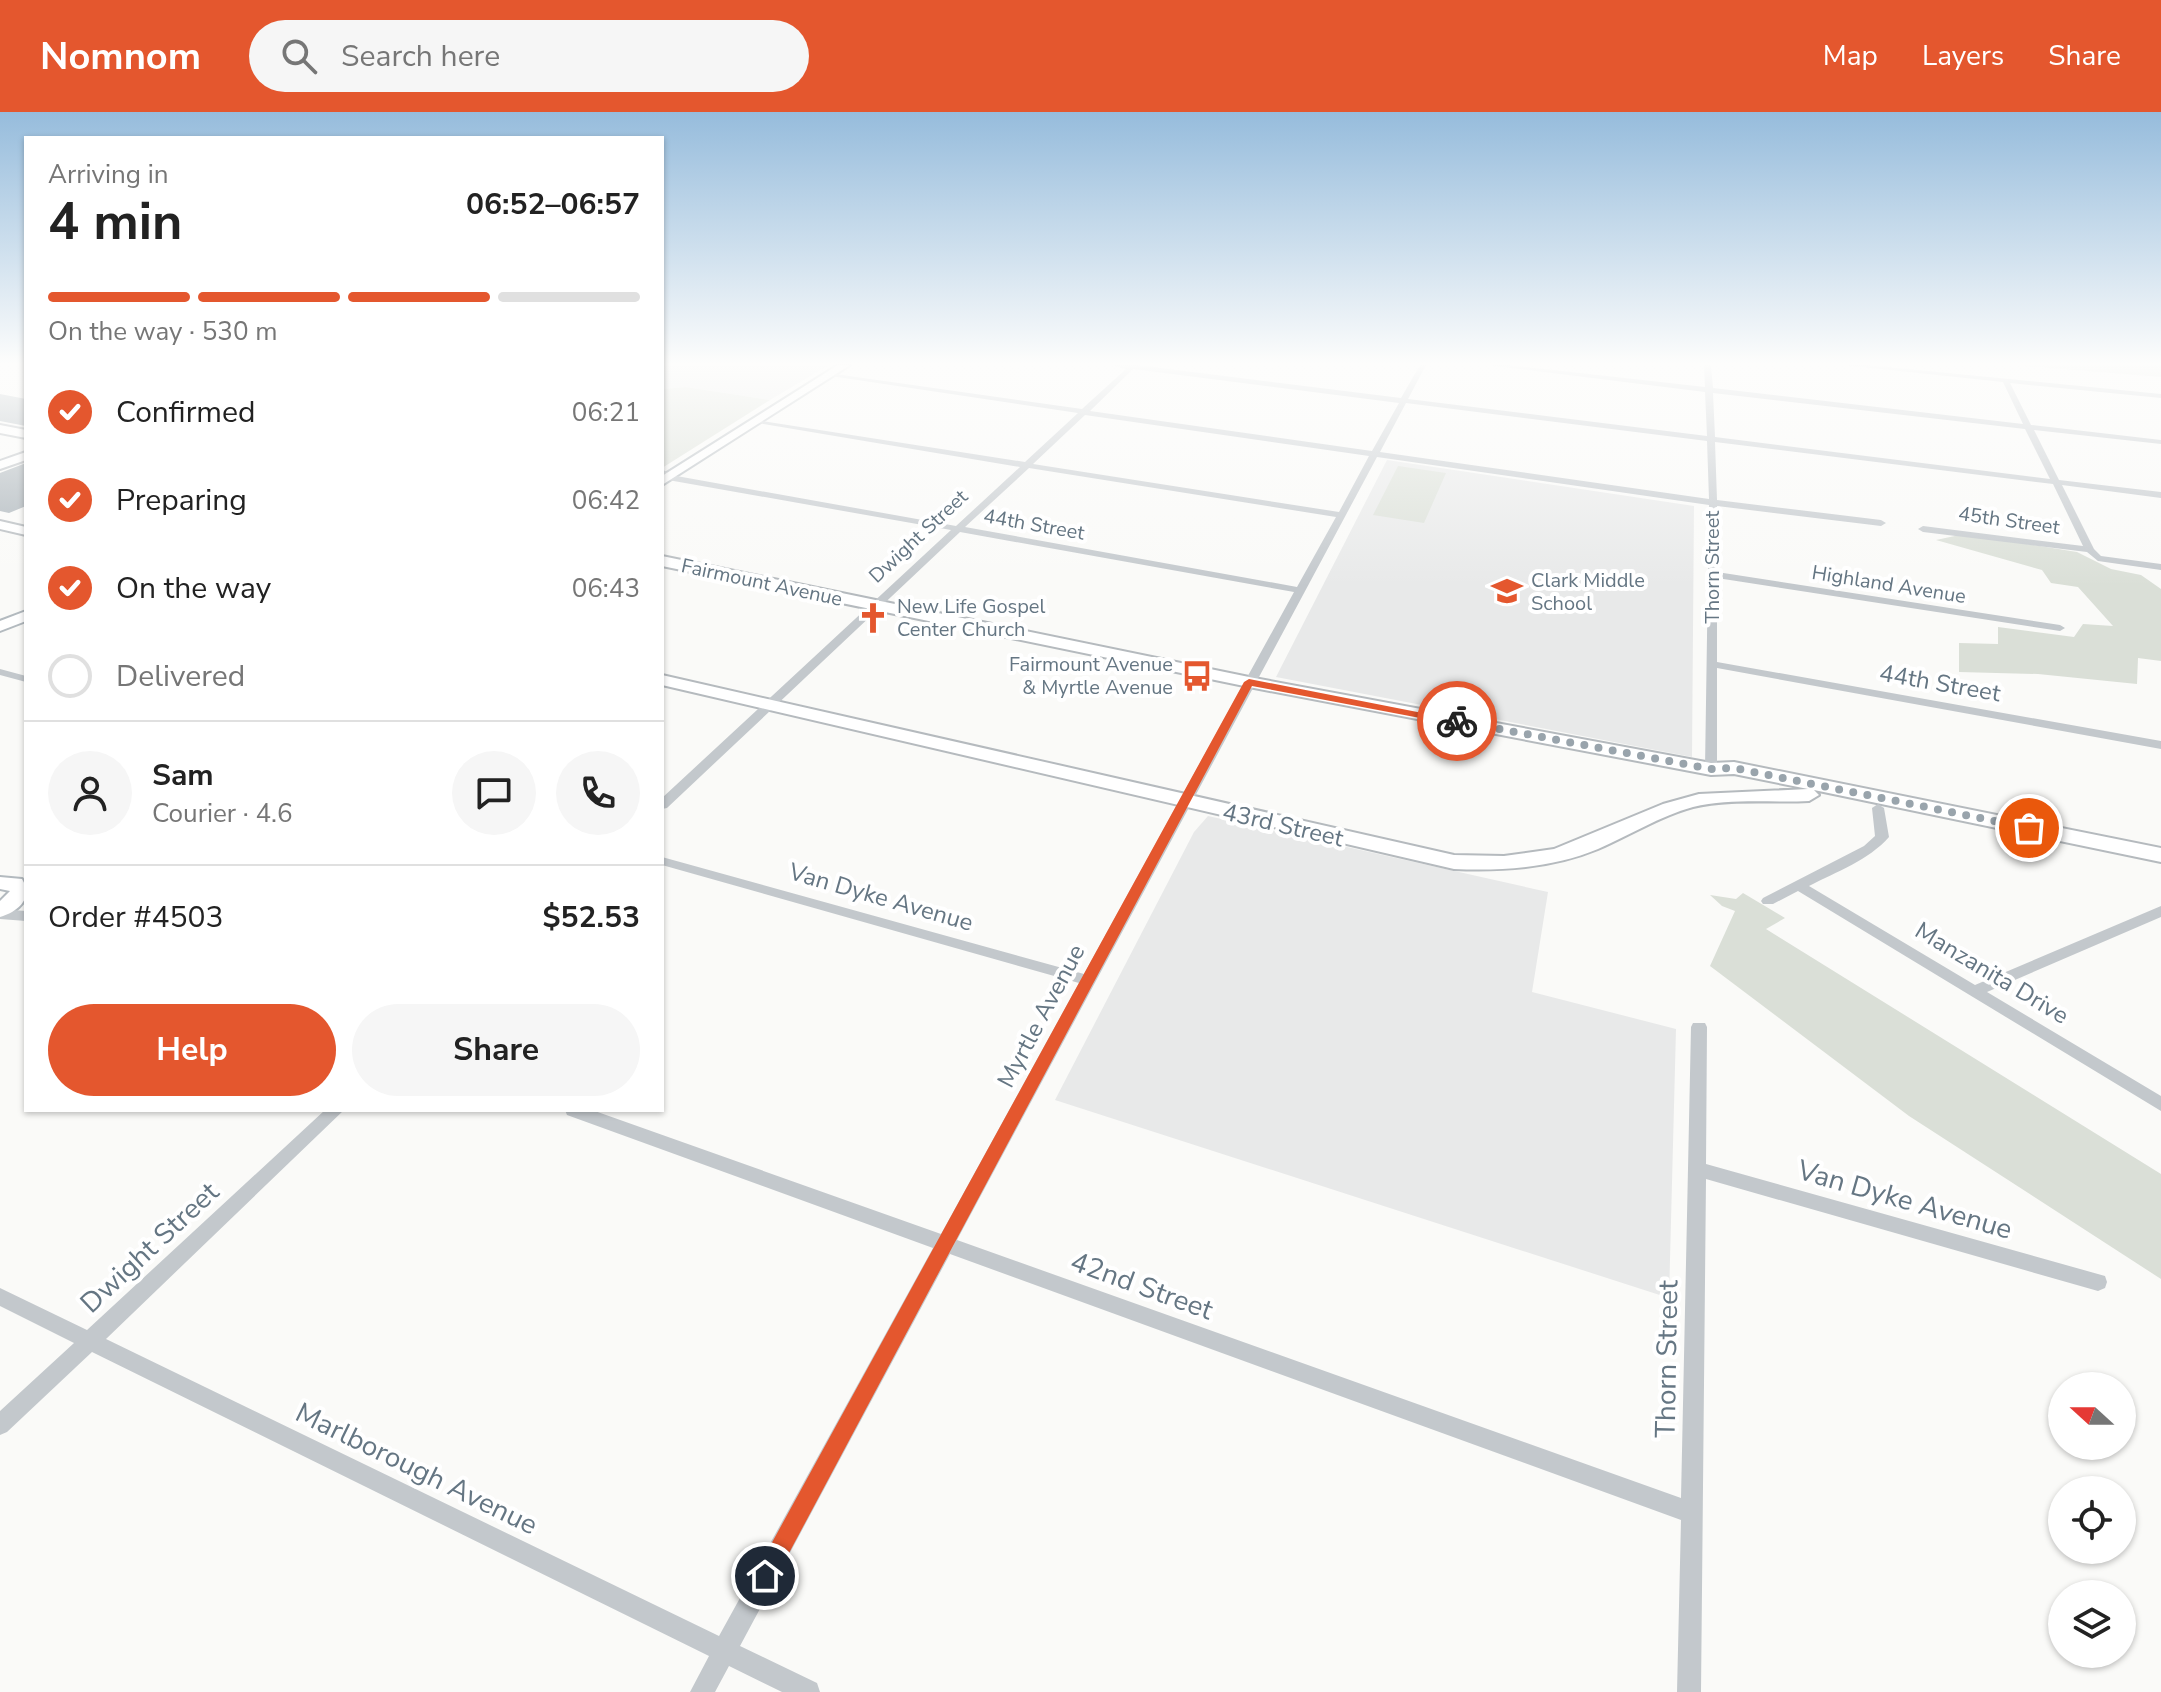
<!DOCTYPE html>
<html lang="en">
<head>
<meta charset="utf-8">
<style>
	:root { --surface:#fff; --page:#f6f6f6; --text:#222; --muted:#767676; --line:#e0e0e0; --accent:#e4572e }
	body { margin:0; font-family:"Nunito Sans",sans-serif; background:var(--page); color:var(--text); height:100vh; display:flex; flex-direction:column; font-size:30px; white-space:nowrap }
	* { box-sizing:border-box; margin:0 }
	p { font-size:26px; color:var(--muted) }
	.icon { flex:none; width:44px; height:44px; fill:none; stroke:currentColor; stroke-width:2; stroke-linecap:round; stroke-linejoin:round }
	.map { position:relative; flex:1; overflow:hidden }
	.panel { position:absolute; left:24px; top:24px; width:640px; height:976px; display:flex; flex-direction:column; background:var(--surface); border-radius:0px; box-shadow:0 2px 6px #0004 }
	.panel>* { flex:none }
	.needle { width:52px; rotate:291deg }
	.buttons { position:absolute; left:2048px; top:1260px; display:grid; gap:16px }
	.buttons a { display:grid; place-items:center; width:88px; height:88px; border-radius:50%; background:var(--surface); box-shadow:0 2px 6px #0004; font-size:40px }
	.pin { position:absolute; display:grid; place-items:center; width:68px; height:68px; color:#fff; margin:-34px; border:4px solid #fff; border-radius:50%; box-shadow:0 2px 8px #0007 }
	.courier { position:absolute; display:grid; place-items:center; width:80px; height:80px; margin:-40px; border:6px solid #e4572e; border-radius:50%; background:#fff; color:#222; box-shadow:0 2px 10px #0007 }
	.head em { font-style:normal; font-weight:700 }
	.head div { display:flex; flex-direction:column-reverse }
	.head { display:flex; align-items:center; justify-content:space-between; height:136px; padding:0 24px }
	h1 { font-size:52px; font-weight:700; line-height:60px }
	.bar { display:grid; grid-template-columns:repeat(4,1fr); gap:12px 8px; align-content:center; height:96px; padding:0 24px }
	.bar i { height:10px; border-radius:6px; background:var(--line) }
	.bar .active { background:var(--accent) }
	.bar p { grid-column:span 4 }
	.line { display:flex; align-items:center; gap:20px; padding:0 24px; border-top:2px solid var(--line) }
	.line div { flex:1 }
	.round { display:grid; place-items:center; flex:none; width:84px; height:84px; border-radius:42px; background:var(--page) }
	ol { padding:0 24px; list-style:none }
	li { display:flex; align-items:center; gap:24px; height:88px }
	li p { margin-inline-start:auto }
	li .icon { padding:8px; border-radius:50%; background:var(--accent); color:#fff; stroke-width:4 }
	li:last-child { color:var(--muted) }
	li i { width:44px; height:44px; border:4px solid var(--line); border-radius:50% }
	.cta { display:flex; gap:16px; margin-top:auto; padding:16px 24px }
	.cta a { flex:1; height:92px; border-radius:48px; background:var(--accent); color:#fff; font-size:32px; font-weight:700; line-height:92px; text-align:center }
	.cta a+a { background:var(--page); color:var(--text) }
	header { display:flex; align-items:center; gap:48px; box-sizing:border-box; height:112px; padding:0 40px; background:var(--accent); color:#fff }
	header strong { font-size:38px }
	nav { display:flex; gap:44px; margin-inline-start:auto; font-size:28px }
	.search { width:560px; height:72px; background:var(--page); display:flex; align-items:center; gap:20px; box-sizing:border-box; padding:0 28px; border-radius:44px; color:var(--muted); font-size:30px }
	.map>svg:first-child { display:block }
	.built { fill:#e8e9e9 }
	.green { fill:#dadfd7 }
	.building { fill:#aab3b9 }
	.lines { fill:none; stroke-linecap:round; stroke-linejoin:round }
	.secondary-casing { stroke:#b3babf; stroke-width:4 }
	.primary-casing { stroke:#b5babe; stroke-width:4 }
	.street { fill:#c3c8cc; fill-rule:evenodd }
	.secondary { fill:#fff; fill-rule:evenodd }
	.primary { fill:#fff; fill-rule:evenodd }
	.route { fill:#e4572e }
	.done { stroke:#99a4ac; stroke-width:8; stroke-dasharray:0 14.4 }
	.labels { text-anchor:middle; stroke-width:8; stroke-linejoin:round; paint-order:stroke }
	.far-street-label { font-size:20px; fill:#657683; stroke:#fff }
	.far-poi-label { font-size:20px; fill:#657683; stroke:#fff; text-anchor:start }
	.street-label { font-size:24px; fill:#657683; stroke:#fff }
	.near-street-label { font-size:28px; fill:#657683; stroke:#fff }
</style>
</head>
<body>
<header>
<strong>Nomnom</strong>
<div class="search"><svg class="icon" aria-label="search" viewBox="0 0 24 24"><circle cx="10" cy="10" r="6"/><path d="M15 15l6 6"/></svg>Search here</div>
<nav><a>Map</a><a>Layers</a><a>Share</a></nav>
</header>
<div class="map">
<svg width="2161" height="1580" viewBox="0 0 2161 1580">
	<rect width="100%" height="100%" fill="#fafaf8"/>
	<path class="built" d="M662,253H829L770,288L686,275L662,277Z
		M1387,348L1694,394L1692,645L1276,565Z
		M1208,704L1548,780L1532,880L1676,917L1669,1186L1055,988L1194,720Z"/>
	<path class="green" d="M2012,253H2161V265Z
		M686,275L770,288L662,356V277Z
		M1398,354L1446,361L1424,411L1373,403Z
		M1964,422L2077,440L2111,457L2141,463L2161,477V549L2138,546L2137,572L2038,562L1959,560V531L1998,532V515L2074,525L2083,512L2113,514L2078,475L2051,471L2042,458L1936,428Z
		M1743,781L1785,806L1766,817L2161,1062V1167L1909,1004L1710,854L1735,799L1722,794L1710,783L1736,787Z"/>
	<path class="building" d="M0,282L26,287V314L0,309Z
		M26,351V394L9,401L0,399V361Z"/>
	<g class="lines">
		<defs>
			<path id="secondary" d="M838,253H850L662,373V364Z
				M26,499V509L0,519V509Z
				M0,765L22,767C34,786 18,800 0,805V789L10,779L0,777Z"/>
			<path id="primary" d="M0,313L26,318V326L0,321Z
				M26,340V348L0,357V349Z
				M0,409L26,415V423L0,417Z
				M662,444L1249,565L1711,651L1734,650L2161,736V750L1814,678L1819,683L1809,689C1771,691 1731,686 1693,695C1660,704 1630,723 1598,737C1552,756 1503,759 1454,757L662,573V563L1454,743L1504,744L1554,737L1663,692L1699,682L1808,677L1734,662L1711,663L1249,575L662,454Z"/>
		</defs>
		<use href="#secondary" class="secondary-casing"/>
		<use href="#primary" class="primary-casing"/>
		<path class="street" d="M1111,253H1137L1401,286L1420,253H1426L1408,287L1707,324L1705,280L1488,253H1509L1705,275L1704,253H1711L1713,276L2023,312L2003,270L1843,253H1867L2161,282V286L2010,271L2031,313L2161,328V332L2034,318L2059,368L2161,380V386L2062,373L2094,437L2101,444L2161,452V458L2098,449L2087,440L1923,420L1918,417L1923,414L2083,434L2053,372L1715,330L1717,388L1881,408L1886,411L1881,414L1717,394V460L2060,513L2065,516L2060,519L1717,466V550L2161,629V637L1717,556V657L1715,660H1707L1705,657L1709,393L1377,345L957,1128L1681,1386L1691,915L1693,911H1705L1707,915L1706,1052L2105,1164L2107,1170L2105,1176L2098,1179L1706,1067L1701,1580H1677L1681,1408L950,1142L740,1534L817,1571L820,1580H782L729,1554L715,1580H690L709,1544L92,1240L7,1320L0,1323V1299L74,1231L0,1194V1176L87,1218L325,998H344L106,1227L719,1524L933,1136L567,1003L565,998H592L941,1122L1079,871L662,753V745L1084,862L1294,480L960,420L667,696L662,697V686L951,418L668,368L662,364V357L671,363L956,414L1020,355L752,310L756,308L1025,350L1078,301L824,263L828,261L1082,297L1126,257ZM1133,257L1399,291L1372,339L1090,299ZM1713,281L2025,317L2050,367L1715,325ZM1406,291L1707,329L1709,387L1380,340ZM1085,303L1369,344L1339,400L1033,352ZM1029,356L1336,405L1297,475L965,415Z
			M0,557L26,564V570L0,563Z
			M1878,692L1884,696L1889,725C1869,748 1836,760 1809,774L1975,873L2161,794V805L1987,880L2161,984V999L1798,779L1773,792H1763L1761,789L1763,786L1864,734L1875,724L1872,696Z
			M0,797L26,799V809L0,807Z"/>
		<use href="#secondary" class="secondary"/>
		<use href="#primary" class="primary"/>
	</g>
	<linearGradient id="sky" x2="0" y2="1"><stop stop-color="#96bcdc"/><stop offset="0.53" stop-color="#fdfdfc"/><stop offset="1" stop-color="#fdfdfc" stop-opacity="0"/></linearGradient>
	<rect width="2161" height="474" fill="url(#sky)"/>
	<path class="route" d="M1249,567L1463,609L1457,613L1252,574L773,1471L765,1474L758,1471L755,1464L758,1456L1244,570Z"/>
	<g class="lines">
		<path class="done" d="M1457,609L1711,657L1734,656L2029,716"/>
	</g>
	<defs>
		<symbol id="school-bare" viewBox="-9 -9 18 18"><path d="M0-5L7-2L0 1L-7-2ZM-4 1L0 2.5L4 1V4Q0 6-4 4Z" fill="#e4572e" stroke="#fff" stroke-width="2.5" paint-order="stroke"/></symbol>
		<symbol id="church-bare" viewBox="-9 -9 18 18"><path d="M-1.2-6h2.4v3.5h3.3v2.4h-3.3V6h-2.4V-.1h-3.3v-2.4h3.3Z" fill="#e4572e" stroke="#fff" stroke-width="2.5" paint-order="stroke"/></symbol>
		<symbol id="bus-bare" viewBox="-9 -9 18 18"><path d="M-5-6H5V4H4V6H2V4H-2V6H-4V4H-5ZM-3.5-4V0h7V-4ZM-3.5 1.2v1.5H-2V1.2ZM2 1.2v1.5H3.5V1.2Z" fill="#e4572e" stroke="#fff" stroke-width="2.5" paint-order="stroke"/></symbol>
	</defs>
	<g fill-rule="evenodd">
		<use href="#school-bare" x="1485" y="457" width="44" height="44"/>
		<use href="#church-bare" x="851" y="484" width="44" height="44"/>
		<use href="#bus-bare" x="1175" y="542" width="44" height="44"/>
	</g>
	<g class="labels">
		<g class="far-street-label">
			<text transform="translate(2009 408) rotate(8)" y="7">45th Street</text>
			<text transform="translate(1034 412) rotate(10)" y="7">44th Street</text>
			<text transform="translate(918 424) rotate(-43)" y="7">Dwight Street</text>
			<text transform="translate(1712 455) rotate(-90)" y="7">Thorn Street</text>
			<text transform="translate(762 470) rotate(12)" y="7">Fairmount Avenue</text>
			<text transform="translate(1889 472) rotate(9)" y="7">Highland Avenue</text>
		</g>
		<g class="far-poi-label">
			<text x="1531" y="475">Clark Middle<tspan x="1531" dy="23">School</tspan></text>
			<text x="897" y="501">New Life Gospel<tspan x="897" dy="23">Center Church</tspan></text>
			<text x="1173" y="559" text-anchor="end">Fairmount Avenue<tspan x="1173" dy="23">&amp; Myrtle Avenue</tspan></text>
		</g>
		<g class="street-label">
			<text transform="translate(1940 571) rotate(10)" y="8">44th Street</text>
			<text transform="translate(1283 713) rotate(13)" y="8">43rd Street</text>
			<text transform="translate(881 785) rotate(16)" y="8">Van Dyke Avenue</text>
			<text transform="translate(1992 861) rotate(31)" y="8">Manzanita Drive</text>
			<text transform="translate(1041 904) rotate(-62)" y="8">Myrtle Avenue</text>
		</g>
		<g class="near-street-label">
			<text transform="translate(1905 1087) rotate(16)" y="10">Van Dyke Avenue</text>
			<text transform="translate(149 1135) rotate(-43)" y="10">Dwight Street</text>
			<text transform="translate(1142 1173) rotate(20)" y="10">42nd Street</text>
			<text transform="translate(1666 1247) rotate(-89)" y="10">Thorn Street</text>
			<text transform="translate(417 1356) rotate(26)" y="10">Marlborough Avenue</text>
		</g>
	</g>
</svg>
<div class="buttons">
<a><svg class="needle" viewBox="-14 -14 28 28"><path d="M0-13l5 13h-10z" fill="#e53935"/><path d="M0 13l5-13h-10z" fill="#767676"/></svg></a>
<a><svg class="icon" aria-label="locate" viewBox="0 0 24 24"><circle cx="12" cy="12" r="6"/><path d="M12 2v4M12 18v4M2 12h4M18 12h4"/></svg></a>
<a><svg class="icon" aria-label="layers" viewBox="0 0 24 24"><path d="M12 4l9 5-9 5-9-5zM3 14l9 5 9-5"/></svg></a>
</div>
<div class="pin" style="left:2029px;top:716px;background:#ea580c"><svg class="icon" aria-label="bag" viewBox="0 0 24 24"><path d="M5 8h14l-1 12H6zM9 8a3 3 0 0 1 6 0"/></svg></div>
<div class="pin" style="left:765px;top:1464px;background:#1f2937"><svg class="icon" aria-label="home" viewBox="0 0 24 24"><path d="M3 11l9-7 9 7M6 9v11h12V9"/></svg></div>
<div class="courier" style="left:1457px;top:609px"><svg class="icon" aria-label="bike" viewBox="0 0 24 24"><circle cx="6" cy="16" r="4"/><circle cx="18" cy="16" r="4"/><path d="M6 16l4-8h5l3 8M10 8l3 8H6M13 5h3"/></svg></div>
<section class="panel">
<div class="head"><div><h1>4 min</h1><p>Arriving in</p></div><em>06:52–06:57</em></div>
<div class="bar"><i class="active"></i><i class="active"></i><i class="active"></i><i></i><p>On the way · 530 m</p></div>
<ol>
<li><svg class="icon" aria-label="check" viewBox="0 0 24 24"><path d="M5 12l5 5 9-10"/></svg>Confirmed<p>06:21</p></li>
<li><svg class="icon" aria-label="check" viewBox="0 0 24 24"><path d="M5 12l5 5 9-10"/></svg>Preparing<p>06:42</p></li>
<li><svg class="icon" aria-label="check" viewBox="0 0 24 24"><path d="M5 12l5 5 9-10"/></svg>On the way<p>06:43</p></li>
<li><i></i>Delivered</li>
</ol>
<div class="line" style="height:144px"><a class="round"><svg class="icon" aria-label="person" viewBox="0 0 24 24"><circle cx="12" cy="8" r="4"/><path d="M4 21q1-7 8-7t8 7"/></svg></a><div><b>Sam</b><p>Courier · 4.6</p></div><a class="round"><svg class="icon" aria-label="chat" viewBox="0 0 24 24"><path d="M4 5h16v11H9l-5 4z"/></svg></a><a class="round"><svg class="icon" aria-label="phone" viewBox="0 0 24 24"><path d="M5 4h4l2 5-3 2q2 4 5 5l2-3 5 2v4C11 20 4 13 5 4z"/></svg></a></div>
<div class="line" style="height:104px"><div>Order #4503</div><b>$52.53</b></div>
<div class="cta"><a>Help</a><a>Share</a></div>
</section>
</div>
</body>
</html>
